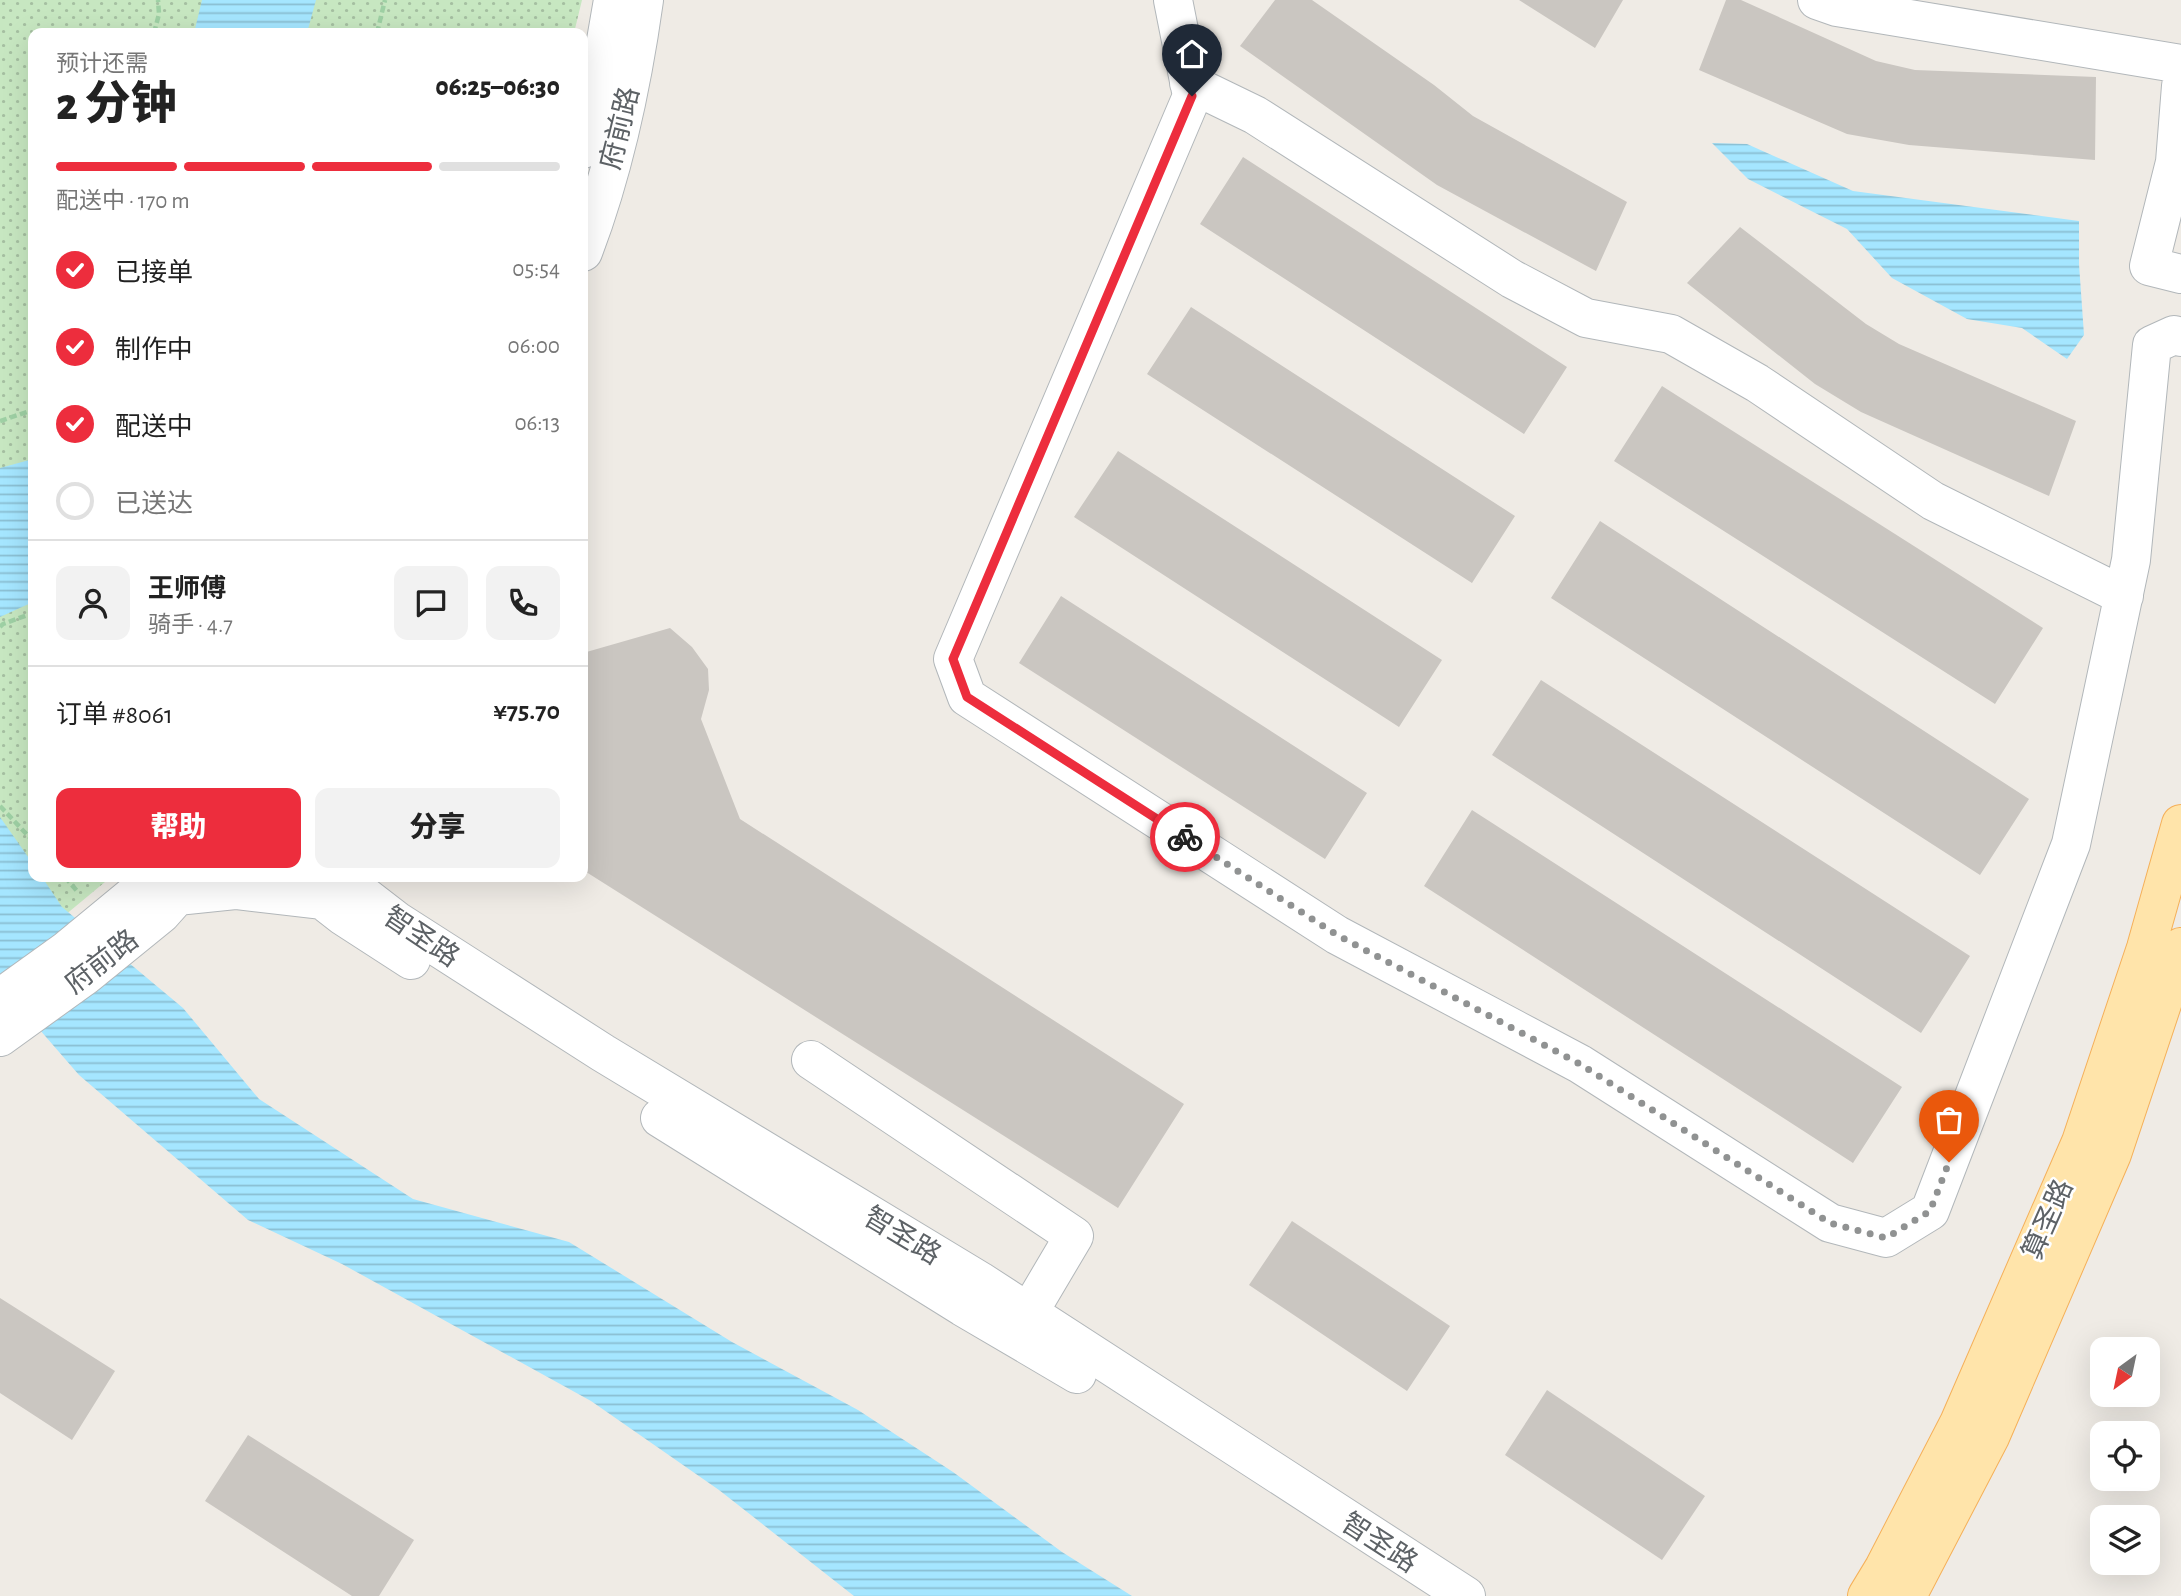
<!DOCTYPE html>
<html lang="zh">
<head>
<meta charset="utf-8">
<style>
	:root { --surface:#fff; --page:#f2f2f2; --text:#222; --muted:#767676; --line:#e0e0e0; --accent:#ed2d3d }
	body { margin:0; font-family:"Alegreya Sans","Noto Sans SC",sans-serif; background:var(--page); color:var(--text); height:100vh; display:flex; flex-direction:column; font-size:26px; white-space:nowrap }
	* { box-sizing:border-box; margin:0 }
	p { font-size:23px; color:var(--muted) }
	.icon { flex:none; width:38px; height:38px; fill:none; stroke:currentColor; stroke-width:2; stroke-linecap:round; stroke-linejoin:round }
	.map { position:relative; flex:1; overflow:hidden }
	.details { position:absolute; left:28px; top:28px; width:560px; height:854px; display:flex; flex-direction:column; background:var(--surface); border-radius:14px; box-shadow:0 7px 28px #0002 }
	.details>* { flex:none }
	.needle { width:46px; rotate:213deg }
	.controls { position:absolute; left:2090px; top:1337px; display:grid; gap:14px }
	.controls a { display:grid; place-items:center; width:70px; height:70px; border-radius:14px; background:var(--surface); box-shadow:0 7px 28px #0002; font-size:35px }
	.pin { position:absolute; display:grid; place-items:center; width:60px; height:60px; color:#fff; margin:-72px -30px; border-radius:50% 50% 50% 0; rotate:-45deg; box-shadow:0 0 7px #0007 }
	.pin .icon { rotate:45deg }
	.courier { position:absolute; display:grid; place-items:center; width:70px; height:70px; margin:-35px; border:5px solid #ed2d3d; border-radius:50%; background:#fff; color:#222; box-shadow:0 2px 9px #0007 }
	.overview em { font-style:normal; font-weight:800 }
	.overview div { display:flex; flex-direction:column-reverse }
	.overview { display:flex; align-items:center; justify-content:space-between; height:119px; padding:0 28px }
	h1 { font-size:46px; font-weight:800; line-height:52px }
	.bar { display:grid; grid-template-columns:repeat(4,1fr); gap:10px 7px; align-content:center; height:84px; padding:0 28px }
	.bar i { height:9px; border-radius:5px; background:var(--line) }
	.bar .current { background:var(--accent) }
	.bar p { grid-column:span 4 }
	.line { display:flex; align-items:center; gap:18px; padding:0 28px; border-top:2px solid var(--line) }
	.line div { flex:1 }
	.round { display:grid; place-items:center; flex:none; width:74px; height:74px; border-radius:14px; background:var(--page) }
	ol { padding:0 28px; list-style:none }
	li { display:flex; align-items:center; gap:21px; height:77px }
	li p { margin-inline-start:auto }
	li .icon { padding:7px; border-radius:50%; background:var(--accent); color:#fff; stroke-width:4 }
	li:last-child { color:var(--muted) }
	li i { width:38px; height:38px; border:4px solid var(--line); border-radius:50% }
	.button { display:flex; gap:14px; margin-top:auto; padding:14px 28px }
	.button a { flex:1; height:80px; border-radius:14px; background:var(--accent); color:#fff; font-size:28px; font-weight:800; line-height:80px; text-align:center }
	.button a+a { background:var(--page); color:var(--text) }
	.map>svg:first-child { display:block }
	.park { fill:url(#park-dots) }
	.water { fill:url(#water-rules) }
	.building { fill:#cac6c1 }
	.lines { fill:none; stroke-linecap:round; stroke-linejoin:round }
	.minor-casing { stroke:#b2b7ba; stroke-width:40 }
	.major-casing { stroke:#f5b059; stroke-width:40 }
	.path { stroke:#9ed0a4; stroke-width:4.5; stroke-dasharray:7 3.5; stroke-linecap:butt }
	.minor { stroke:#fff; stroke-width:38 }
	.major { stroke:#ffe4aa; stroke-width:38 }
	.done { stroke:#909292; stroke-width:7; stroke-dasharray:0 12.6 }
	.route { stroke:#ed2d3d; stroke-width:9 }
	.labels { text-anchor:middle; stroke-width:5; stroke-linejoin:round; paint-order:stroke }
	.street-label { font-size:28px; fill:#5d6266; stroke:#fff }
</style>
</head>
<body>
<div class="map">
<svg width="2181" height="1596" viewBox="0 0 2181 1596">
	<defs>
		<pattern id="park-dots" width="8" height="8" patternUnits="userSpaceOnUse" patternTransform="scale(1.75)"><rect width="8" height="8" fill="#c7e7c1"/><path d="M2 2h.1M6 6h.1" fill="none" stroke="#a5bfa1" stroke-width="1.8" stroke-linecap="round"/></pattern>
		<pattern id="water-rules" width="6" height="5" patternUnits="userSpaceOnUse" patternTransform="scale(1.75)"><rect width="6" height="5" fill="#a5e6ff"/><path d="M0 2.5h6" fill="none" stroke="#8abed2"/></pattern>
	</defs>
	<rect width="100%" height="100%" fill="#efebe5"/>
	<path class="park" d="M0,0H582L574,33H33V877H111L0,969Z"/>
	<path class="water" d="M202,0H316L307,33H194Z
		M1712,143L1747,144L1853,191L2079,221V264L2084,335L2067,359L2022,328L1967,319L1892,278L1847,229L1748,179Z
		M33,459V602L0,617V468Z
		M0,817L33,864V877H42L62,907L183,1008L259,1099L413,1199L569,1242L732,1342L858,1410L953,1472L1062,1552L1132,1596H854L719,1490L591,1401L342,1264L248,1220L79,1075L0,984Z"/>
	<path class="building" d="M1275,0H1312L1434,85L1473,116L1627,202L1596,271L1437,185L1240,46Z
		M1519,0H1623L1595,48Z
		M1726,0H1741L1876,61L1915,70L2096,77L2095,160L1909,145L1847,134L1699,70Z
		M1243,157L1567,367L1524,434L1200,224Z
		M1740,227L1866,324L1899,344L2076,421L2049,496L1861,412L1815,384L1687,283Z
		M1191,307L1515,516L1472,583L1147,374Z
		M1662,386L2043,628L1995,704L1614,461Z
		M1118,451L1442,660L1399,727L1074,517Z
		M1600,521L2029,799L1980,875L1551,598Z
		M1061,596L1367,793L1325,859L1019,663Z
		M670,628L692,647L708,669L709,690L701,719L740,819L1184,1104L1118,1208L583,870V653Z
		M1541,680L1970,956L1921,1033L1492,755Z
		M1472,810L1902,1087L1853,1163L1424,886Z
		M1292,1221L1450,1326L1407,1391L1249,1285Z
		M0,1298L115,1371L72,1440L0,1393Z
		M1547,1390L1705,1496L1662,1560L1505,1455Z
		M248,1435L414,1540L379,1596H352L205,1501Z"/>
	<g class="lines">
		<defs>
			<path id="minor" d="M1173,0L1192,96L953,659L967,697L1337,935L1580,1064L1830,1223L1886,1238L1930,1211L2071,844L2131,560L2152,345L2174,335L2181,337
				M1817,0L1837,7L2181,64
				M1189,83L1255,115L1512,279L1586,318L1671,334L1757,383L1933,501L2124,596
				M2181,86L2175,162L2149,266L2181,274
				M583,149L594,110L613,0
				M583,252C614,171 632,86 644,0
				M293,877L343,916L411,960
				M340,877L397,921L603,1053L980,1281L1466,1596
				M177,896L235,890L321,900
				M0,998L67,950L141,889L152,877
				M0,1037L86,975L161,914L194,877
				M811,1060L1074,1236L1029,1312
				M660,1118L963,1307L1077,1374"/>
			<path id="major" d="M1867,1596L1884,1568L1959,1423L2081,1142L2146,948L2181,824
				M1907,1596L1990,1437L2112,1154L2181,947"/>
		</defs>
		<use href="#minor" class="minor-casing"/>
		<use href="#major" class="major-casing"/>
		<path class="path" d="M154,33L159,14L158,0
			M377,33L385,0
			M0,421L33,410
			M0,627L3,624L33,613
			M0,806L33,841
			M65,877L77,891"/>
		<use href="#minor" class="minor"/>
		<use href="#major" class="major"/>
	</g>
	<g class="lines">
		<path class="done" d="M1185,837L1337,935L1580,1064L1830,1223L1886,1238L1930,1211L1949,1162"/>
		<path class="route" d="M1185,837L967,697L953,659L1192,96"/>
	</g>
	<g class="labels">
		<g class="street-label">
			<text transform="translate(619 128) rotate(-76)" y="10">府前路</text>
			<text transform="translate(422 936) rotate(34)" y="10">智圣路</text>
			<text transform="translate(101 961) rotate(-38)" y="10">府前路</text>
			<text transform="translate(2047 1219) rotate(-66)" y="10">算圣路</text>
			<text transform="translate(903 1235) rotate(31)" y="10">智圣路</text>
			<text transform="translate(1380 1542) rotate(33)" y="10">智圣路</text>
		</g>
	</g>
</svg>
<div class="controls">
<a><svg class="needle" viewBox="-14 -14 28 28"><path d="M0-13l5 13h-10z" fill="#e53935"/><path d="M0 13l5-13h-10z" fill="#767676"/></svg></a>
<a><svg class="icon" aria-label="locate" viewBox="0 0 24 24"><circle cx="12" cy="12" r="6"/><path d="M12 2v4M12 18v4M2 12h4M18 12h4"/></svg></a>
<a><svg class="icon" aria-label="layers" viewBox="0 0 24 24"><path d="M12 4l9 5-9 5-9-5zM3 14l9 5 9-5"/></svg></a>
</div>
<div class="pin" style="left:1949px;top:1162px;background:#ea580c"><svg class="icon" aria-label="bag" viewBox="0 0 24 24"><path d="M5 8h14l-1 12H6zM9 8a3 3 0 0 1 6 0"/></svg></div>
<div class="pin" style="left:1192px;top:96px;background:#1f2937"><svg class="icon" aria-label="home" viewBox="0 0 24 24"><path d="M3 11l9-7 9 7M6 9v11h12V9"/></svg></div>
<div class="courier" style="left:1185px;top:837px"><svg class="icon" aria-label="bike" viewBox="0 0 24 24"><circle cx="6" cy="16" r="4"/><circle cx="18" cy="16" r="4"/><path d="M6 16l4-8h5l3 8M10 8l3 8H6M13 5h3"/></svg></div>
<section class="details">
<div class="overview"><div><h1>2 分钟</h1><p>预计还需</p></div><em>06:25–06:30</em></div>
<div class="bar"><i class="current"></i><i class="current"></i><i class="current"></i><i></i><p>配送中 · 170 m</p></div>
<ol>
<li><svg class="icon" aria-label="check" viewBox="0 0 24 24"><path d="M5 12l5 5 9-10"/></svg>已接单<p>05:54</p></li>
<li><svg class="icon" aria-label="check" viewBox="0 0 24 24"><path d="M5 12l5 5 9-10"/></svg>制作中<p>06:00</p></li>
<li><svg class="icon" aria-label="check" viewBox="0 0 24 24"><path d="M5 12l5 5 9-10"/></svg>配送中<p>06:13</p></li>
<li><i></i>已送达</li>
</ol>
<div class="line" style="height:126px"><a class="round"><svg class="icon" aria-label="person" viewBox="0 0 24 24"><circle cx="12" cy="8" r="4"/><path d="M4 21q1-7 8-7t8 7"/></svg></a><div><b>王师傅</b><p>骑手 · 4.7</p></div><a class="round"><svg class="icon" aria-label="chat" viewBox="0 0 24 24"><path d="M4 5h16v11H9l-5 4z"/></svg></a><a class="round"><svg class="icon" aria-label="phone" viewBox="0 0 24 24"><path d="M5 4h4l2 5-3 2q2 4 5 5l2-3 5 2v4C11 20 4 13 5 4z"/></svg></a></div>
<div class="line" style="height:91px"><div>订单 #8061</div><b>¥75.70</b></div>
<div class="button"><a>帮助</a><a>分享</a></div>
</section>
</div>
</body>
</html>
